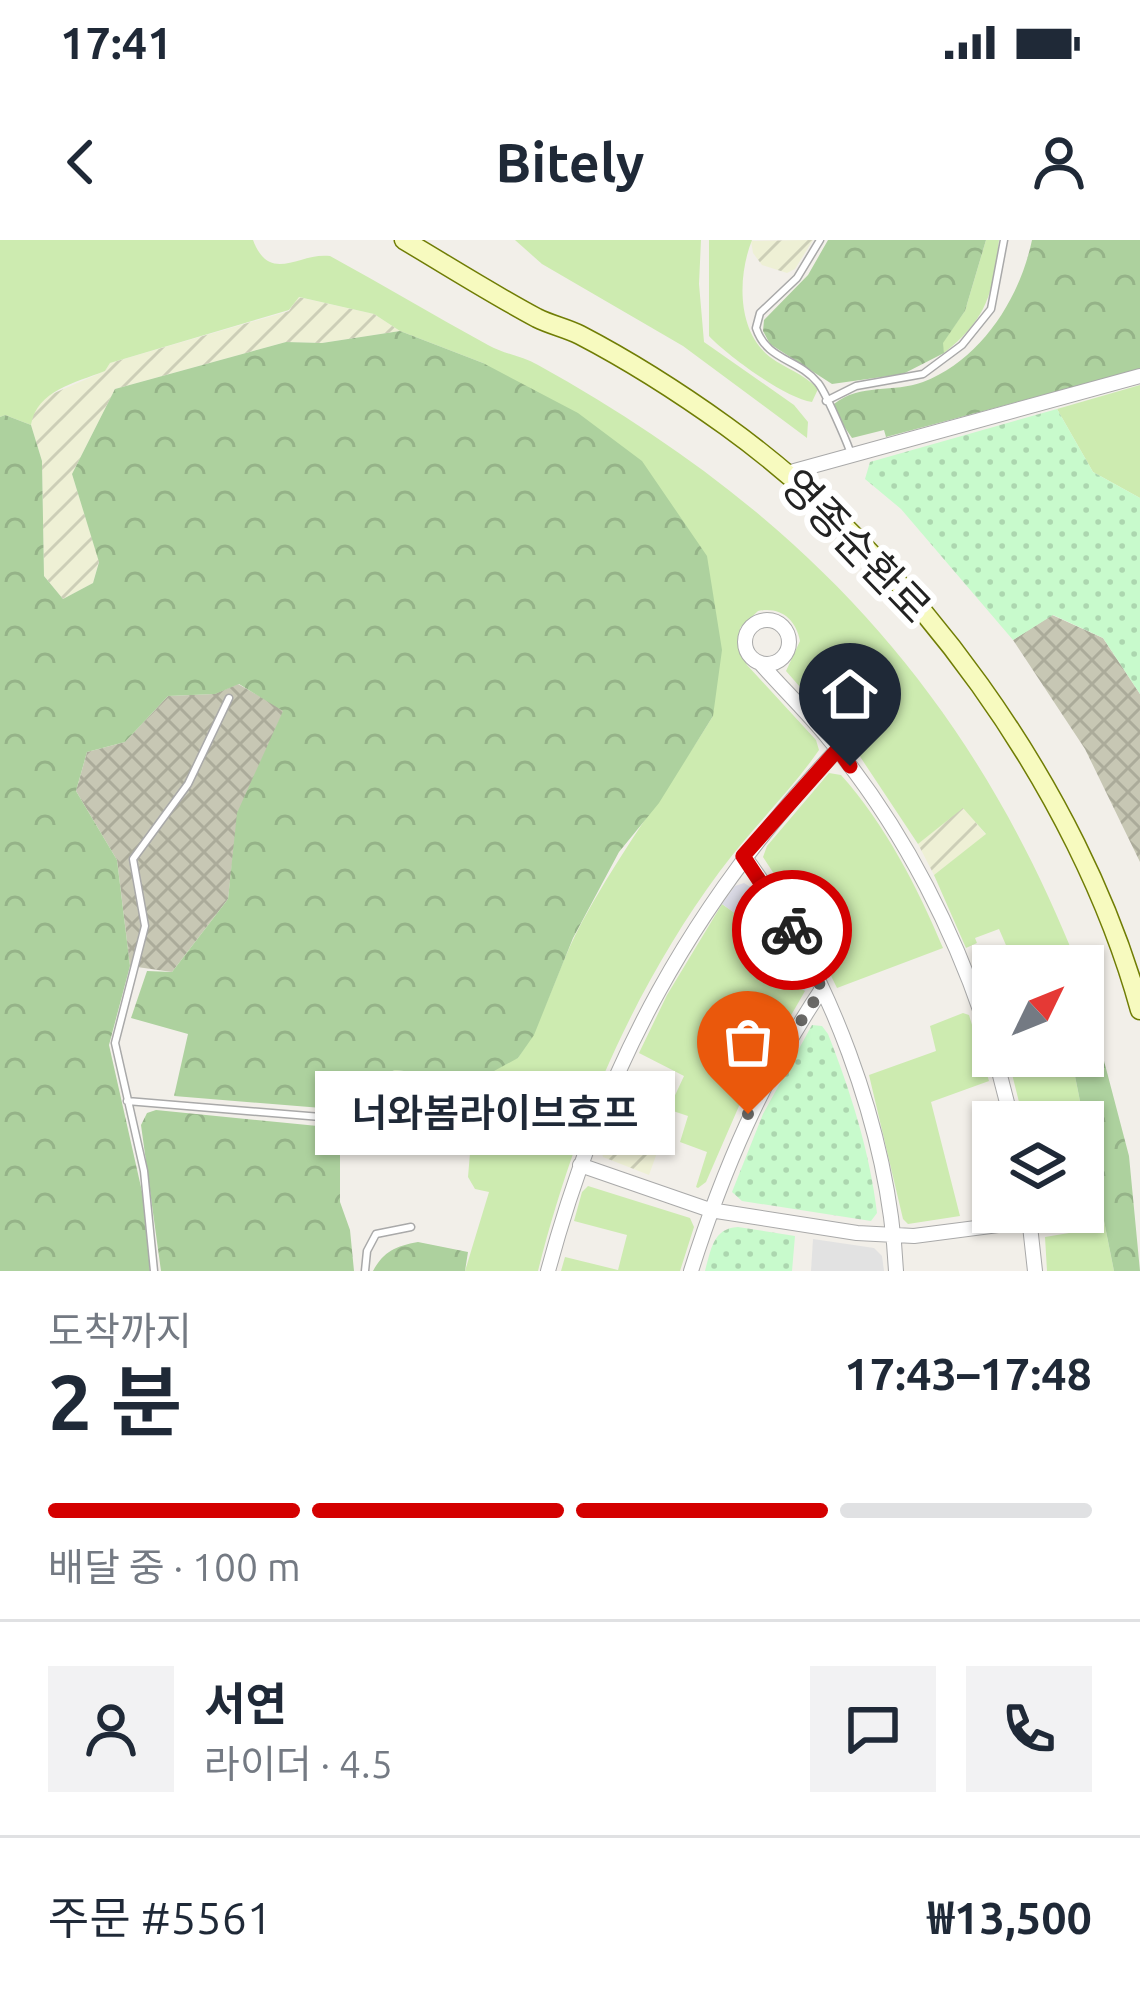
<!DOCTYPE html>
<html lang="ko">
<head>
<meta charset="utf-8">
<style>
	:root { --surface:#fff; --page:#f2f2f3; --text:#1f2937; --muted:#747a83; --line:#e0e1e3; --accent:#d40000 }
	body { margin:0; font-family:Ubuntu,"Noto Sans KR",sans-serif; background:var(--page); color:var(--text); height:100vh; display:flex; flex-direction:column; font-size:45px; white-space:nowrap }
	* { box-sizing:border-box; margin:0 }
	p { font-size:39px; color:var(--muted) }
	.icon { flex:none; width:66px; height:66px; fill:none; stroke:currentColor; stroke-width:2; stroke-linecap:round; stroke-linejoin:round }
	.map { position:relative; height:1031px; overflow:hidden }
	.drawer { display:flex; flex-direction:column; background:var(--surface); flex:1 }
	.drawer>* { flex:none }
	.needle { width:78px; rotate:47deg }
	.controls { position:absolute; left:972px; top:705px; display:grid; gap:24px }
	.controls a { display:grid; place-items:center; width:132px; height:132px; border-radius:0px; background:var(--surface); box-shadow:0 3px 9px #0004; font-size:60px }
	.pin { position:absolute; display:grid; place-items:center; width:102px; height:102px; color:#fff; margin:-123px -51px; border-radius:50% 50% 50% 0; rotate:-45deg; box-shadow:0 0 12px #0007 }
	.pin .icon { rotate:45deg }
	.courier { position:absolute; display:grid; place-items:center; width:120px; height:120px; margin:-60px; border:9px solid #d40000; border-radius:50%; background:#fff; color:#222; box-shadow:0 3px 15px #0007 }
	.bubble { position:absolute; height:84px; border-radius:0px; background:var(--surface); box-shadow:0 3px 9px #0004; font-size:39px; font-weight:600; line-height:84px; text-align:center }
	.head em { font-style:normal; font-weight:600 }
	.head div { display:flex; flex-direction:column-reverse }
	.head { display:flex; align-items:center; justify-content:space-between; height:204px; padding:0 48px }
	h1 { font-size:78px; font-weight:600; line-height:90px }
	.bar { display:grid; grid-template-columns:repeat(4,1fr); gap:18px 12px; align-content:center; height:144px; padding:0 48px }
	.bar i { height:15px; border-radius:9px; background:var(--line) }
	.bar .active { background:var(--accent) }
	.bar p { grid-column:span 4 }
	.line { display:flex; align-items:center; gap:30px; padding:0 48px; border-top:3px solid var(--line) }
	.line div { flex:1 }
	.round { display:grid; place-items:center; flex:none; width:126px; height:126px; border-radius:0px; background:var(--page) }
	.status { display:flex; justify-content:space-between; align-items:center; height:84px; padding:0 60px; background:var(--surface); direction:ltr }
	.status svg { height:33px; fill:currentColor }
	header { display:flex; justify-content:space-between; align-items:center; height:156px; padding:0 48px; background:var(--surface); font-size:54px; font-weight:600 }
	.map>svg:first-child { display:block }
	.construction { fill:url(#construction-cross-hatch) }
	.farmland { fill:url(#farmland-furrows) }
	.grass { fill:#cdebb0 }
	.forest { fill:url(#forest-crowns) }
	.park { fill:url(#park-dots) }
	.parking { fill:#e2e2e2 }
	.plaza { fill:#dddde8 }
	.lines { fill:none; stroke-linecap:round; stroke-linejoin:round }
	.service-casing { stroke:#a9a9a9; stroke-width:9 }
	.minor-casing { stroke:#a9a9a9; stroke-width:16 }
	.secondary-casing { stroke:#707d05; stroke-width:21 }
	.service { stroke:#fff; stroke-width:6 }
	.minor { stroke:#fff; stroke-width:14 }
	.secondary { stroke:#f7fabf; stroke-width:18 }
	.done { stroke:#6b6a68; stroke-width:12; stroke-dasharray:0 21.6 }
	.route { stroke:#d40000; stroke-width:15 }
	.labels { text-anchor:middle; stroke-width:12; stroke-linejoin:round; paint-order:stroke }
	.street-label { font-size:42px; fill:#222; stroke:#fff }
</style>
</head>
<body>
<div class="status"><b>17:41</b><svg viewBox="0 0 49 12"><path d="M0 12V9h3v3zM5 12V6h3v6zM10 12V3h3v9zM15 12V0h3v12zM26 1h20v11H26zM47 4h2v5h-2z"/></svg></div>
<header><svg class="icon" aria-label="back" viewBox="0 0 24 24"><path d="M15 5l-7 7 7 7"/></svg>Bitely<svg class="icon" aria-label="person" viewBox="0 0 24 24"><circle cx="12" cy="8" r="4"/><path d="M4 21q1-7 8-7t8 7"/></svg></header>
<div class="map">
<svg width="1140" height="1031" viewBox="0 0 1140 1031">
	<defs>
		<pattern id="construction-cross-hatch" width="8" height="8" patternUnits="userSpaceOnUse" patternTransform="scale(3)"><rect width="8" height="8" fill="#c7c7b4"/><path d="M0 0l8 8M0 8l8-8" fill="none" stroke="#abab9a"/></pattern>
		<pattern id="farmland-furrows" width="10" height="10" patternUnits="userSpaceOnUse" patternTransform="scale(3)"><rect width="10" height="10" fill="#eef0d5"/><path d="M-1 1l2-2M0 10L10 0M9 11l2-2" fill="none" stroke="#ccceb7"/></pattern>
		<pattern id="forest-crowns" width="20" height="18" patternUnits="userSpaceOnUse" patternTransform="scale(3)"><rect width="20" height="18" fill="#add19e"/><path d="M2 6a3 3 0 1 1 6 0M12 15a3 3 0 1 1 6 0" fill="none" stroke="#95b388"/></pattern>
		<pattern id="park-dots" width="8" height="8" patternUnits="userSpaceOnUse" patternTransform="scale(3)"><rect width="8" height="8" fill="#c8facc"/><path d="M2 2h.1M6 6h.1" fill="none" stroke="#acd6af" stroke-width="1.8" stroke-linecap="round"/></pattern>
	</defs>
	<rect width="100%" height="100%" fill="#f2efe9"/>
	<path class="construction" d="M1052,375L1103,398L1140,454V622L1085,509L1013,400Z
		M238,444L284,470L238,573L228,659L172,732L130,726L117,620L76,551L87,512L125,502L168,456L214,454Z"/>
	<path class="farmland" d="M813,0L795,29L787,33L762,25L753,13L751,1Z
		M298,57L374,74L400,91L322,103L286,102L115,149L72,234L99,321L93,343L63,359L44,336L42,221L31,185L34,168L45,157L105,131L110,123L289,71Z
		M963,567L986,595L934,635L918,604Z
		M605,890L658,910L649,935L603,917L600,906Z"/>
	<path class="grass" d="M0,0H253C270,45 299,12 330,16C383,45 435,76 488,105C504,114 522,116 538,125C799,270 968,448 1078,726H1015L999,689L975,698L977,703L966,708L934,635L986,594L963,568L918,604L857,512L786,431L800,401C796,379 780,366 758,371L740,388L739,407L747,425L816,500L819,510C790,552 751,589 720,631C632,750 574,888 538,1031H465L489,952L475,949L468,937L472,889C468,884 466,877 460,873C432,852 367,864 334,869L363,843L395,830L439,835L518,818C546,776 558,726 582,682C621,610 670,546 713,476L483,123L400,91L374,74L299,57L289,70L110,123L105,131C75,143 37,150 31,185L5,175L0,177Z
		M515,0H701L699,44L704,102L794,165L808,182L807,198L683,106L542,24Z
		M709,0H752C738,35 736,90 770,117C786,129 803,133 818,149L812,162C785,158 728,116 709,96Z
		M986,0H999C993,54 987,79 944,113L942,103L965,71Z
		M1140,145V258L1093,232L1057,169Z
		M829,533L841,535C885,584 918,648 943,708L837,748L802,677L763,617L767,606Z
		M722,664L770,698L758,718L805,751L739,866L706,942L698,948L696,947L707,912L680,902L688,876L673,871L658,910L605,890L625,845L670,866L684,836L639,813L667,755Z
		M963,773L969,775L989,841L931,862L960,976L908,984L903,979L869,835L936,811L930,786Z
		M1042,816H1071L1114,1031H1047L1045,997L1093,989L1087,956H1083V882H1024L1010,826Z
		M588,946L690,978L694,987L680,1031H561L565,1017L618,1030L627,995L574,981L582,952Z"/>
	<path class="forest" d="M828,0H986L965,71L943,103L944,113L903,134L832,144L770,104L763,91L764,80L808,35Z
		M1032,0H1140V129L886,197L884,190L852,198L833,170L834,164C860,143 894,153 923,142C981,120 1020,58 1032,0Z
		M400,91L483,123L578,173L642,221L707,316L722,410L713,476L659,563L619,612L573,698L534,795L518,818L494,831L439,835L395,830L363,843L334,869L174,856L188,794L131,778L147,731L172,732L228,659L237,573L283,471L239,444L215,454L168,456L125,502L87,512L76,551L117,620L130,726L109,805L143,956L150,1031H0V177L5,175L31,185L42,221L44,336L63,359L93,343L99,322L72,234L115,149L286,102L322,103Z
		M1087,756L1129,916L1140,1031H1114L1071,816H1083V757Z
		M156,870L328,887L340,898V962L350,990L354,1031H161L141,885L147,873Z
		M418,1002L468,1012L465,1031H373C384,1011 396,1006 418,1002Z"/>
	<path class="park" d="M1057,169L1093,232L1140,258V454L1103,398L1053,375L1013,400L901,269L865,239L870,222Z
		M812,785L822,786L828,794C850,850 870,912 877,973L871,981L742,961L732,952L763,874Z
		M738,987L795,996L792,1031H705C711,1010 713,988 738,987Z"/>
	<path class="parking" d="M813,999L874,1008L882,1016L884,1031H811Z"/>
	<path class="plaza" d="M744,643L755,650L780,693L806,740L805,751L758,718L770,698L722,664L735,646Z"/>
	<g class="lines">
		<defs>
			<path id="service" d="M820,0L797,38L760,73L756,88C767,121 798,118 818,143C825,151 846,200 850,211
				M826,161L856,146L923,134L962,105L991,69L1004,0
				M127,861L333,878L374,877
				M154,1031L144,931L115,803L145,686L133,619L188,544L229,458
				M365,1031L367,1011L376,994L411,987"/>
			<path id="minor" d="M787,233L1140,136
				M745 402a22 22 0 1 1 44 0a22 22 0 1 1-44 0Z
				M761,424C783,449 808,473 829,499C904,589 959,698 993,809
				M744,616C828,729 889,889 896,1031
				M995,816L1012,882
				M580,925L710,970L857,993L914,996L1030,981
				M1029,977L1035,1031
				M548,1031C603,827 692,662 838,509
				M691,1031C723,930 763,837 822,749"/>
			<path id="secondary" d="M404,0C448,26 492,54 537,78C551,85 566,88 580,95C630,121 680,153 726,186C912,320 1079,548 1140,770"/>
		</defs>
		<use href="#service" class="service-casing"/>
		<use href="#minor" class="minor-casing"/>
		<use href="#secondary" class="secondary-casing"/>
		<use href="#service" class="service"/>
		<use href="#minor" class="minor"/>
		<use href="#secondary" class="secondary"/>
	</g>
	<g class="lines">
		<path class="done" d="M748,874L784,807L822,749L792,690"/>
		<path class="route" d="M792,690L743,616L838,509L850,526"/>
	</g>
	<g class="labels">
		<g class="street-label">
			<text transform="translate(856 306) rotate(46)" y="15">영종순환로</text>
		</g>
	</g>
</svg>
<div class="controls">
<a><svg class="needle" viewBox="-14 -14 28 28"><path d="M0-13l5 13h-10z" fill="#e53935"/><path d="M0 13l5-13h-10z" fill="#747a83"/></svg></a>
<a><svg class="icon" aria-label="layers" viewBox="0 0 24 24"><path d="M12 4l9 5-9 5-9-5zM3 14l9 5 9-5"/></svg></a>
</div>
<div class="pin" style="left:748px;top:874px;background:#ea580c"><svg class="icon" aria-label="bag" viewBox="0 0 24 24"><path d="M5 8h14l-1 12H6zM9 8a3 3 0 0 1 6 0"/></svg></div>
<div class="pin" style="left:850px;top:526px;background:#1f2937"><svg class="icon" aria-label="home" viewBox="0 0 24 24"><path d="M3 11l9-7 9 7M6 9v11h12V9"/></svg></div>
<div class="courier" style="left:792px;top:690px"><svg class="icon" aria-label="bike" viewBox="0 0 24 24"><circle cx="6" cy="16" r="4"/><circle cx="18" cy="16" r="4"/><path d="M6 16l4-8h5l3 8M10 8l3 8H6M13 5h3"/></svg></div>
<div class="bubble" style="left:315px;top:831px;width:360px">너와봄라이브호프</div>
</div>
<section class="drawer">
<div class="head"><div><h1>2 분</h1><p>도착까지</p></div><em>17:43–17:48</em></div>
<div class="bar"><i class="active"></i><i class="active"></i><i class="active"></i><i></i><p>배달 중 · 100 m</p></div>
<div class="line" style="height:216px"><a class="round"><svg class="icon" aria-label="person" viewBox="0 0 24 24"><circle cx="12" cy="8" r="4"/><path d="M4 21q1-7 8-7t8 7"/></svg></a><div><b>서연</b><p>라이더 · 4.5</p></div><a class="round"><svg class="icon" aria-label="chat" viewBox="0 0 24 24"><path d="M4 5h16v11H9l-5 4z"/></svg></a><a class="round"><svg class="icon" aria-label="phone" viewBox="0 0 24 24"><path d="M5 4h4l2 5-3 2q2 4 5 5l2-3 5 2v4C11 20 4 13 5 4z"/></svg></a></div>
<div class="line" style="height:156px"><div>주문 #5561</div><b>₩13,500</b></div>
</section>
</body>
</html>
